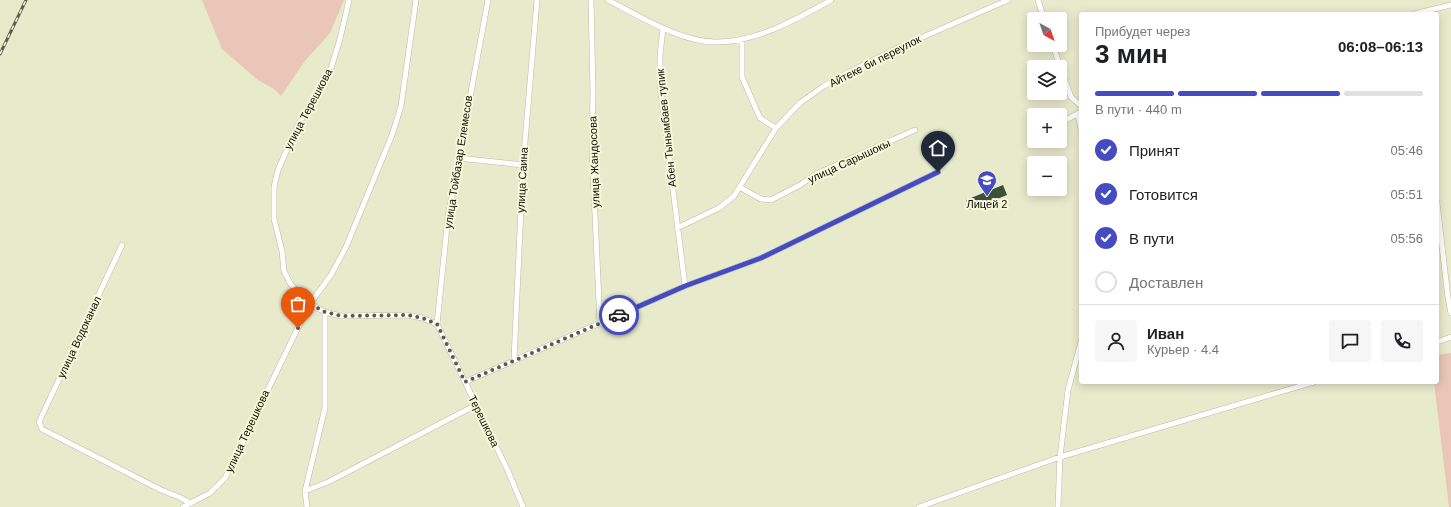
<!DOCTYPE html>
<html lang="ru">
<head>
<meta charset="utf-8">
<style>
	:root { --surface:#fff; --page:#f6f6f6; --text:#202124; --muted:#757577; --line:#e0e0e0; --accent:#454cc1 }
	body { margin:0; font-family:Arial,sans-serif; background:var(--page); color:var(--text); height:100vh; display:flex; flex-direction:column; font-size:15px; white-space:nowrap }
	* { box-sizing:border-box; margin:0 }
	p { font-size:13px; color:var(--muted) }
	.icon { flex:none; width:22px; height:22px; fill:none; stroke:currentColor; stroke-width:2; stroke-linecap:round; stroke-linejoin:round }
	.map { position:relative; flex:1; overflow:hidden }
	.side { position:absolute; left:1079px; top:12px; width:360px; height:372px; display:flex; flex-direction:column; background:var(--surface); border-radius:4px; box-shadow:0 2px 10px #0003 }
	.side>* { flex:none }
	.needle { width:26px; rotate:140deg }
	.tools { position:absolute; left:1027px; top:12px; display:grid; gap:8px }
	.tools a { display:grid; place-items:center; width:40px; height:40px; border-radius:4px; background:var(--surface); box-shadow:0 2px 10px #0003; font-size:20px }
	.pin { position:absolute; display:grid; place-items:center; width:34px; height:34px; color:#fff; margin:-41px -17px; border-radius:50% 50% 50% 0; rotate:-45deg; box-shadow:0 0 4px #0007 }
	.pin .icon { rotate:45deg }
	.courier { position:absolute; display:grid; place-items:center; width:40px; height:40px; margin:-20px; border:3px solid #454cc1; border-radius:50%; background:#fff; color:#222; box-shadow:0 1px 5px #0007 }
	.summary em { font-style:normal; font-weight:800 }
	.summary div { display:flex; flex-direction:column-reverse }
	.summary { display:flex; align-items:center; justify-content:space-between; height:68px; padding:0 16px }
	h1 { font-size:26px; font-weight:800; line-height:30px }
	.bar { display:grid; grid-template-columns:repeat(4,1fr); gap:6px 4px; align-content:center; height:48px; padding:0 16px }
	.bar i { height:5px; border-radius:3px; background:var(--line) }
	.bar .active { background:var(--accent) }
	.bar p { grid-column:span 4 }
	.line { display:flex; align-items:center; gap:10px; padding:0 16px; border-top:1px solid var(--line) }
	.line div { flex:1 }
	.round { display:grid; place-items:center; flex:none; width:42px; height:42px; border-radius:4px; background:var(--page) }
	ol { padding:0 16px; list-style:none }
	li { display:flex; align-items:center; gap:12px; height:44px }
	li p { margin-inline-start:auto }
	li .icon { padding:4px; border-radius:50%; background:var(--accent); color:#fff; stroke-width:4 }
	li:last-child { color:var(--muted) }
	li i { width:22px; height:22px; border:2px solid var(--line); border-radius:50% }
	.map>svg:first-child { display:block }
	.green { fill:#e9c6b7 }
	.building { fill:#3d503c }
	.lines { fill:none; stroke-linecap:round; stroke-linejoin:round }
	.minor-casing { stroke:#babc9e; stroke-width:6 }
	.minor { stroke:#fff; stroke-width:5 }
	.rail-casing { stroke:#5d5f4e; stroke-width:3 }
	.rail { stroke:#f6f8d9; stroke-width:1.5; stroke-dasharray:4.5; stroke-linecap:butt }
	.done { stroke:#5a5b4b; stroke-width:4; stroke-dasharray:0 7.2 }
	.route { stroke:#454cc1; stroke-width:5 }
	.labels { text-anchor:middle; stroke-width:4; stroke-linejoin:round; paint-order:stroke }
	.street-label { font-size:11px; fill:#0d0e05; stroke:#f6f8d9 }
	.poi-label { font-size:11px; fill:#0d0e05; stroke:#f6f8d9 }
</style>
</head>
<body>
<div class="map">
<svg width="1451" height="507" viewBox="0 0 1451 507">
	<rect width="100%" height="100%" fill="#e8eacc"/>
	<path class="green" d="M202,0H344L330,33L304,62L281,96L274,89L258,80L222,49Z
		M1451,353V507H1449L1434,382H1437V355Z"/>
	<path class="building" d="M1003,185L1007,195L970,210L966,200Z"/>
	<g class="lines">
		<defs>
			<path id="minor" d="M349,0L340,39L331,68L297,127L278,170L274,187V219L282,251L284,271L290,283L300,295L310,304L325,312L341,316L407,315L422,318L437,324L508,471L523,507
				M591,0L593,92L592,149L600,324
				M608,0C639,16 681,42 715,42C755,43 797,19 831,0
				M1038,0L1044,19
				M1414,14L1451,5
				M663,28L660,55V85L685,286
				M742,40V77L760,118L776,128
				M1053,45L1060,67
				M1060,68L1071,97L1081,106
				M1078,114L1081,129
				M1060,123L1081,112
				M458,158L523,165
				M741,188L761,199L771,200L800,185L816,174L915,130
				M1437,203L1448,298L1451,313
				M677,228L719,208L734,196L776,128L800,103L824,86L849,72L902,46L1008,0
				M122,245L39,422L42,429L161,490L179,497L190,503
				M437,324L448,217L488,0
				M1437,342L1451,337
				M514,360L523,165L537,0
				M465,382L685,286L761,258L938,172
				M305,491L328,482L476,405
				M183,507L210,493L225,478L309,305L331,275L346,247L392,135L401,106L416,0
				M307,507L305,491L325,408V312
				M919,507L1060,457L1314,382
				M1058,507L1060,457L1068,390L1081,342"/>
		</defs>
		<use href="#minor" class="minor-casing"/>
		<use href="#minor" class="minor"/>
		<defs>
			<path id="rail" d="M0,54L26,0"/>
		</defs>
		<use href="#rail" class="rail-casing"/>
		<use href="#rail" class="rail"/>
	</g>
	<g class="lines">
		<path class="done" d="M298,328L310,304L325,312L341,316L408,315L422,318L437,324L465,382L619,315"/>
		<path class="route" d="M619,315L685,286L761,258L938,172"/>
	</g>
	<defs>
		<symbol id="school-pin" viewBox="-11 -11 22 30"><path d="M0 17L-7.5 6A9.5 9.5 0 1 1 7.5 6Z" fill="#454cc1" stroke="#f6f8d9"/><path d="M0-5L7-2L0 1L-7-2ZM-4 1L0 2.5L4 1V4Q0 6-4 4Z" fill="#fff"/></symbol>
	</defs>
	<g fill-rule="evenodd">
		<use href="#school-pin" x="976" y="169" width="22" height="30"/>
	</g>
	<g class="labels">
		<g class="street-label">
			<text transform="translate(875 61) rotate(-27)" y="4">Айтеке би переулок</text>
			<text transform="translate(308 109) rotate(-62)" y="4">улица Терешкова</text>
			<text transform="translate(666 128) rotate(-96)" y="4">Абен Тынымбаев тупик</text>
			<text transform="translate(849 161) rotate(-25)" y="4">улица Сарышокы</text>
			<text transform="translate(458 162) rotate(-81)" y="4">улица Тойбазар Елемесов</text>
			<text transform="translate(594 162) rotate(-92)" y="4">улица Жандосова</text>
			<text transform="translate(522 180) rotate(-87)" y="4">улица Саина</text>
			<text transform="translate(79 337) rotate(-65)" y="4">улица Водоканал</text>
			<text transform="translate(484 421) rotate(64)" y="4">Терешкова</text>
			<text transform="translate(247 431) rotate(-65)" y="4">улица Терешкова</text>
		</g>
		<g class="poi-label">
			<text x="987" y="208">Лицей 2</text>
		</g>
	</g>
</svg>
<div class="tools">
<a><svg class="needle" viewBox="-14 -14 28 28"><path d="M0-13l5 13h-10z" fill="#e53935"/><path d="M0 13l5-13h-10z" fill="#757577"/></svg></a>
<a><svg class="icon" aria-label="layers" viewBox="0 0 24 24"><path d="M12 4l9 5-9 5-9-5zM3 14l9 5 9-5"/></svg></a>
<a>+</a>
<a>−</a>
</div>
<div class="pin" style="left:298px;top:328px;background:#ea580c"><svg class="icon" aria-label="bag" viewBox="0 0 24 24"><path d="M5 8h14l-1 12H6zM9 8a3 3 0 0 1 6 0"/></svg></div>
<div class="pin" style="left:938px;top:172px;background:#1f2937"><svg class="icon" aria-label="home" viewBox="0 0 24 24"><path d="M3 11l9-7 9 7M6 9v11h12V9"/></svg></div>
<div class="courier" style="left:619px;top:315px"><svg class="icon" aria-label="car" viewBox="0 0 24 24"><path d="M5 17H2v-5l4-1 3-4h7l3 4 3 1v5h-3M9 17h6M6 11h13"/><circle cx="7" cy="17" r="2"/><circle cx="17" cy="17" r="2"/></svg></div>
<section class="side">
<div class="summary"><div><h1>3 мин</h1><p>Прибудет через</p></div><em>06:08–06:13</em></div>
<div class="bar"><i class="active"></i><i class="active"></i><i class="active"></i><i></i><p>В пути · 440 m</p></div>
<ol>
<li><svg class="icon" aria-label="check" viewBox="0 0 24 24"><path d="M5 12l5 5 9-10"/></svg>Принят<p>05:46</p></li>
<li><svg class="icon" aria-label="check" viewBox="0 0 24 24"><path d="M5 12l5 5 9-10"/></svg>Готовится<p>05:51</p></li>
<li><svg class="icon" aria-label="check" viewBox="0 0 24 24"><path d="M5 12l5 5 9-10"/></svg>В пути<p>05:56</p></li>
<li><i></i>Доставлен</li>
</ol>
<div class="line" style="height:72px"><a class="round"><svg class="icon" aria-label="person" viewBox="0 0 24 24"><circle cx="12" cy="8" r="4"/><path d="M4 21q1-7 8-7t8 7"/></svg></a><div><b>Иван</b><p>Курьер · 4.4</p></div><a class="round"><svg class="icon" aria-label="chat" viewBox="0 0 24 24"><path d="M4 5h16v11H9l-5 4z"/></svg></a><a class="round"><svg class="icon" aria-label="phone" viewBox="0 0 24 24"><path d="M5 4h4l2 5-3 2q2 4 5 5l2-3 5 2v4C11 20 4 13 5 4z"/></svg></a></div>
</section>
</div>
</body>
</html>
